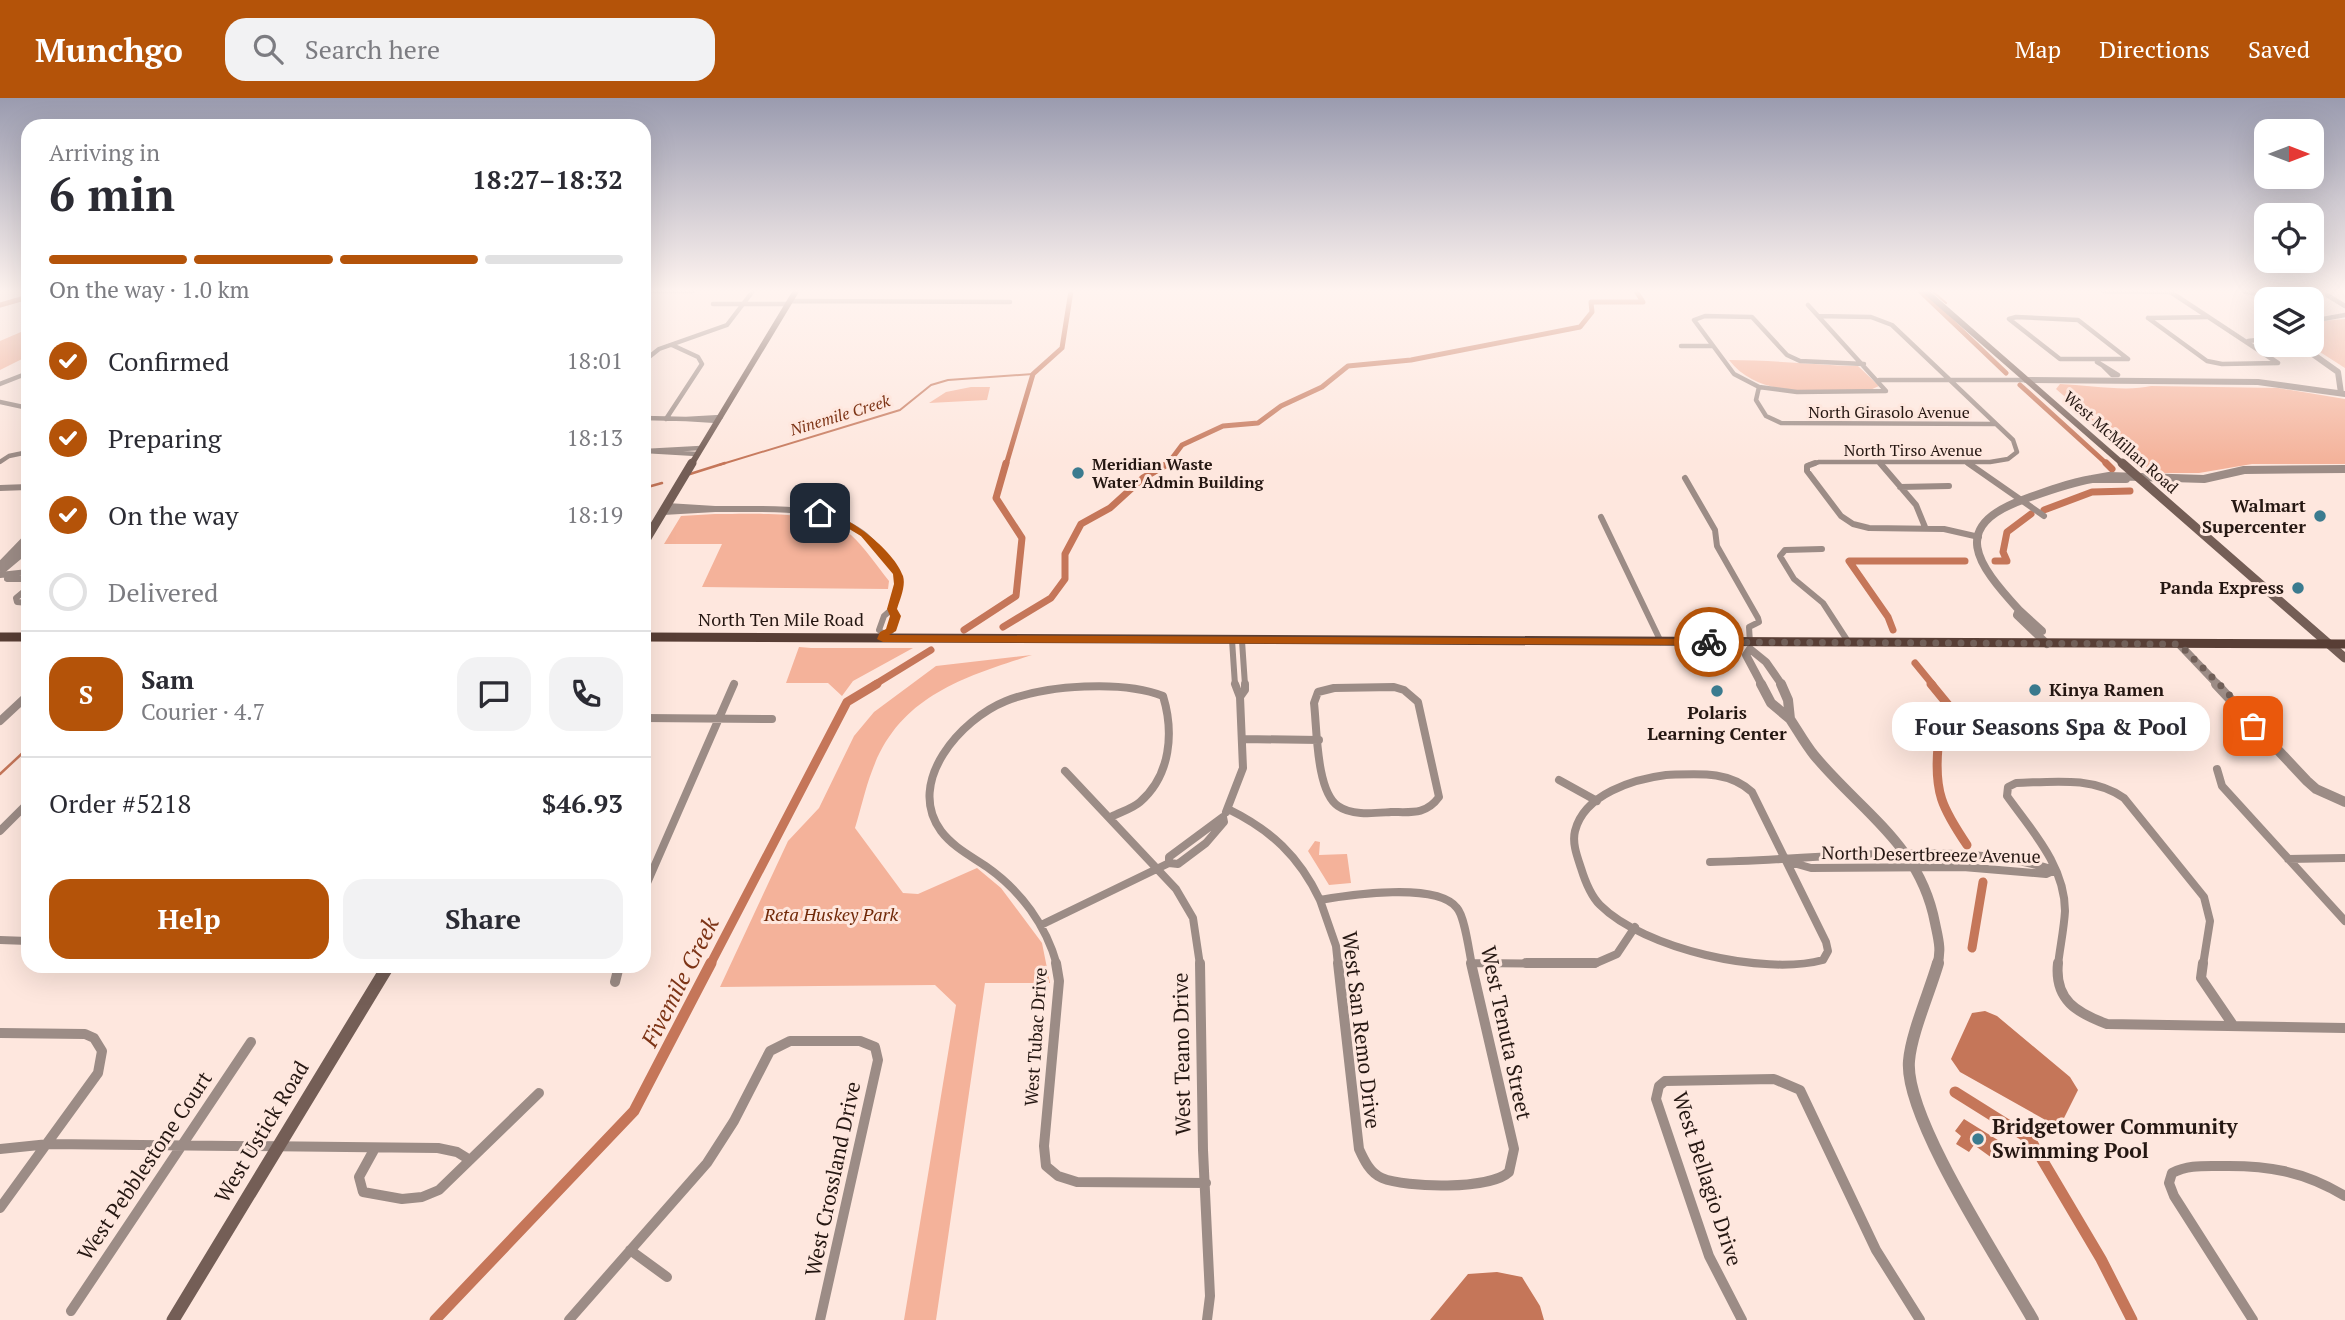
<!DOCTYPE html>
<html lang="en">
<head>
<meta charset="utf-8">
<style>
	:root { --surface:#fff; --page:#f2f2f3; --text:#2b2b33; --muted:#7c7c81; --line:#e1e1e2; --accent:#b45309 }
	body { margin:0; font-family:"PT Serif",serif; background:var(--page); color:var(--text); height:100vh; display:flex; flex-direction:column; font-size:26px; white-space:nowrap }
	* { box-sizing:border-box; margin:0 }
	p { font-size:23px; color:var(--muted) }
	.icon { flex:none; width:38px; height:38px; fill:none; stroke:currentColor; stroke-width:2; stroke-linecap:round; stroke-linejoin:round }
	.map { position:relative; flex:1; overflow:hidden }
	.panel { position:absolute; left:21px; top:21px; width:630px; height:854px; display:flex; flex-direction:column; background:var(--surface); border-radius:21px; box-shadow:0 7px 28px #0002 }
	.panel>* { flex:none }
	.needle { width:46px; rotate:90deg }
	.fabs { position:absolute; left:2254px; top:21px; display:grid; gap:14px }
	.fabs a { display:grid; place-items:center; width:70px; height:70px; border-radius:14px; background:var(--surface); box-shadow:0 7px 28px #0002; font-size:35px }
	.pin { position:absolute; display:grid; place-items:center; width:60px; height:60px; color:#fff; margin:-30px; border-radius:14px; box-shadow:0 4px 10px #0006 }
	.courier { position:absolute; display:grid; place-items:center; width:70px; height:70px; margin:-35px; border:5px solid #b45309; border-radius:50%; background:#fff; color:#222; box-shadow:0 2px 9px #0007 }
	.bubble { position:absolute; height:49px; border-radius:21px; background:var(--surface); box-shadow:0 7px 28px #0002; font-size:23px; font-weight:700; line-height:49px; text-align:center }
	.summary em { font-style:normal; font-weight:700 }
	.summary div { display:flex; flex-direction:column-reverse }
	.summary { display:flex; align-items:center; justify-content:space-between; height:119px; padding:0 28px }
	h1 { font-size:46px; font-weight:700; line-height:52px }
	.bar { display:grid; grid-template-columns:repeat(4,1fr); gap:10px 7px; align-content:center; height:84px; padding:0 28px }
	.bar i { height:9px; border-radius:5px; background:var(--line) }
	.bar .active { background:var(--accent) }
	.bar p { grid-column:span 4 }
	.line { display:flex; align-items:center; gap:18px; padding:0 28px; border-top:2px solid var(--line) }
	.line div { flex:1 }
	.round { display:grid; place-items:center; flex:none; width:74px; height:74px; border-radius:21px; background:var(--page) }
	ol { padding:0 28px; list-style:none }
	li { display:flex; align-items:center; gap:21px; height:77px }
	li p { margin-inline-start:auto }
	li .icon { padding:7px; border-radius:50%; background:var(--accent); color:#fff; stroke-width:4 }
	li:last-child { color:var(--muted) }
	li i { width:38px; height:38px; border:4px solid var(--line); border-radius:50% }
	.cta { display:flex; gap:14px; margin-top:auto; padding:14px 28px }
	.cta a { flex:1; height:80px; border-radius:21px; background:var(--accent); color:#fff; font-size:28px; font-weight:700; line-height:80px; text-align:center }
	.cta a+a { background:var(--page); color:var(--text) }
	header { display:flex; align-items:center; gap:42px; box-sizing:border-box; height:98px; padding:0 35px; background:var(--accent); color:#fff }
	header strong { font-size:33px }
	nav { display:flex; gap:38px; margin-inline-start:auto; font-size:24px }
	.search { width:490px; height:63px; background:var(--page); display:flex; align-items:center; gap:18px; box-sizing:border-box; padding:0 24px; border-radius:21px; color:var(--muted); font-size:26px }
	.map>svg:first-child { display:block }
	.green { fill:#f4b29a }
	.water { fill:#c57659 }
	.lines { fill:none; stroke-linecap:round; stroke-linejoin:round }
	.stream-far1 { stroke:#c57659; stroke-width:2 }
	.stream { stroke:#c57659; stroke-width:2.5 }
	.canal-far3 { stroke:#c57659; stroke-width:5 }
	.canal-far2 { stroke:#c57659; stroke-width:7 }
	.canal-far1 { stroke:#c57659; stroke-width:9 }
	.canal { stroke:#c57659; stroke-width:11 }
	.minor-far3 { stroke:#9c8c86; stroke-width:4.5 }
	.minor-far2 { stroke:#9c8c86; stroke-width:6 }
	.minor-far1 { stroke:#9c8c86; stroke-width:8 }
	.minor { stroke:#9c8c86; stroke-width:10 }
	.tertiary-far3 { stroke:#9c8c86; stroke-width:6 }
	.tertiary-far2 { stroke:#9c8c86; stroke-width:8 }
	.tertiary-far1 { stroke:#9c8c86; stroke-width:10 }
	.tertiary { stroke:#9c8c86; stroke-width:12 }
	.secondary-far2 { stroke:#745e56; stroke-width:6 }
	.secondary-far1 { stroke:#745e56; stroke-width:9 }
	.secondary { stroke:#745e56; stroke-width:13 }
	.primary { stroke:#583e35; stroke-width:9 }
	.route { fill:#b45309 }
	.done { stroke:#716059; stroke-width:7; stroke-dasharray:0 12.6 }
	.poi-dot { fill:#3b7b8f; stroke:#fee7de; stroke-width:2.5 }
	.labels { text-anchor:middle; stroke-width:6; stroke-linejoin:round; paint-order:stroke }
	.far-street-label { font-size:16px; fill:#251712; stroke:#fee7de }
	.far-water-label { font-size:16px; font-style:italic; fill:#7d3416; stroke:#fee7de }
	.far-poi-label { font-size:16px; font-weight:bold; fill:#251712; stroke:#fee7de; text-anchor:start }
	.poi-label { font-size:18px; font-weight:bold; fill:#251712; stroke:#fee7de; text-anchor:end }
	.street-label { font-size:18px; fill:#251712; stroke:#fee7de }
	.park-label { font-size:18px; font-style:italic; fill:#712908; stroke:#fee7de }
	.near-street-label { font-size:21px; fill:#251712; stroke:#fee7de }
	.near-poi-label { font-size:21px; font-weight:bold; fill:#251712; stroke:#fee7de; text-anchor:start }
	.near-water-label { font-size:23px; font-style:italic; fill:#7d3416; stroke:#fee7de }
</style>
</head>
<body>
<header>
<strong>Munchgo</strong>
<div class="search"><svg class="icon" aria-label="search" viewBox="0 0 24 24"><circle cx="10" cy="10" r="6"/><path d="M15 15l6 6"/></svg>Search here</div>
<nav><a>Map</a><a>Directions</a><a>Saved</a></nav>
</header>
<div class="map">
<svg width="2345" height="1222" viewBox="0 0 2345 1222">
	<rect width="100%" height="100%" fill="#fee7de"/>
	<path class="green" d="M2345,221V270L2309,247H2312V224Z
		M28,231V258L0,272V243Z
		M1729,262C1773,262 1815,267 1858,268L1879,288L1870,292C1824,291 1760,303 1729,262Z
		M2060,286C2088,287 2126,294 2151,288L2278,290L2345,301V366H2252L2199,375H2153L2056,291Z
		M971,289H990L987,302L929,305L946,294Z
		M715,416C753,417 822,410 851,437C865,450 877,468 889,483L888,491L702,489L722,446H664L681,418Z
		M799,549L811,550H913L853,583L842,598L828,585H786Z
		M1032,557C964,579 899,598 872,673C865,691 861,711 855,730L903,795L918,796L977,770L1001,790L1042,845L1050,885H985L936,1222H904L956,907L935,887L720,889L788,743L819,710L854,638L874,614L936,568Z
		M1315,743L1320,744L1319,757L1347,756L1351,785L1329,787L1308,753Z"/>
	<path class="water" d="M1985,913L1997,918L2070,979L2078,992L2062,1024H2049L1960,974L1951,961L1972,915Z
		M1964,1021L2001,1044L1992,1060L1974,1047L1969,1054L1956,1046L1961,1038L1955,1033Z
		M1497,1174L1522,1179L1540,1208L1544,1222H1430L1468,1176Z"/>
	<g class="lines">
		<path class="stream-far1" d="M1932,193L1946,205
			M719,367L900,312L931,287L948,282L1033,276"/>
		<path class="stream" d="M690,376L725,365
			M644,390L662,385
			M0,676L28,650"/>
		<path class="canal-far3" d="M1920,193L2006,275
			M0,207L28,199
			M2020,287L2108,367
			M1006,367L1033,276L1062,250L1071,193
			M1167,367L1182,347L1223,328L1258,325L1281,308L1322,289L1348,268L1411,262L1580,229L1592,214L1591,204H1643L1636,193"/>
		<path class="canal-far2" d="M2106,365L2112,371
			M2044,412L2092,394L2130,393
			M1995,463H2007L2003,454L2007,434L2031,416
			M1003,529L1051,500L1065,481V456L1081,426L1110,410L1143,380L1169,365
			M964,532L1016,498L1022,440L996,400L1006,365
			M1893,532L1888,519L1849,463H1965
			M1915,565L1933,587
			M874,587L931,552"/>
		<path class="canal-far1" d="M1931,586L1954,614
			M1938,649C1934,694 1942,710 1967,747
			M1972,850L1983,784
			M710,867L847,604L877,586"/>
		<path class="canal" d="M1955,994L2030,1041L2101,1161L2132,1222
			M435,1222L634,1013L711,865"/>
		<path class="minor-far3" d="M652,193H693
			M2103,193L2169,194
			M2169,193L2278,265
			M2244,193L2269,199
			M2327,197L2345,208
			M790,203L1010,204
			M713,206H788
			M2016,219L2078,222L2128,261H2060L2009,221Z
			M2148,220L2207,263L2222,266L2278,265
			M2148,220L2207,219
			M2312,223L2345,217
			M2248,243L2266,241
			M1681,248H1712
			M644,263L659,251L727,227L753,193
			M2097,264L2102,267
			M1864,266L1800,263L1787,257L1752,219L1705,218L1694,222L1734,276L1759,289L1756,302L1766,318L1781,325L1996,326
			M2102,267L2118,277H2112Z
			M1879,282H2026
			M0,286L28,275
			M1759,289L1797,294L1886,293L1808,207
			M0,304L28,310
			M644,320L686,321
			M666,321L702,266L698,259L672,247
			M718,323L686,321L721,319
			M697,356L646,353L701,350
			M0,364L9,358L28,354
			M1879,364L1882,367
			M1966,364L1971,367
			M1809,367L1819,364H1990L2008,361L2017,354L2013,342L1892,227L1871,219L1818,218"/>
		<path class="minor-far2" d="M1815,365L1807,368V373L1841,418L1853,426L1869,430L1944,431L1979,439
			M1880,365L1916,407L1925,429
			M1968,365L2044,418
			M1685,380L1715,432L1717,448L1758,520L1759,524L1749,529L1750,545
			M1900,389L1949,388
			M0,390L28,389
			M715,411C763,412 822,405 862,435C876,445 887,463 898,476L900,484L892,511
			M663,414L715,411L667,408
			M1601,419L1661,544
			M1822,451L1785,452L1780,458L1794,481L1823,505L1849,545
			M0,477L28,474
			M8,478L7,481H28
			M28,490L16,500L17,504L28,505
			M892,511L896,518L891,533L884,536L879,532L884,518Z
			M1232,542L1235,587
			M1242,543L1245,587"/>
		<path class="minor-far1" d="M1235,586L1240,599L1245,592V586
			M1394,589L1404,592L1418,604L1439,699C1426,717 1411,714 1391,714C1375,715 1352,718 1338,708C1316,693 1317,630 1314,605L1318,594L1334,590Z
			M644,620L772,621
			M0,623L28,597
			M1243,641L1319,642
			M2217,671L2222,688L2345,823
			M1065,673L1176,791L1193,820L1200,867
			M1666,677C1697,676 1728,672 1752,694L1826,844L1828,853L1823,862C1764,878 1644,851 1600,807C1590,797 1585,783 1581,770C1577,758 1572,745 1575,733C1584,696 1634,681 1666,677Z
			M1559,682L1597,703
			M1228,711C1271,732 1299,758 1320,802
			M1226,714L1243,670L1240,599
			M1223,719L1224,724L1206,745L1178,766L1169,765V759Z
			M0,733L28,705
			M2288,761L2345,760
			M1710,764C1813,763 1957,740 2054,772
			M1790,764L1811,770L1963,769L2046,776L2055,772
			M644,792L734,586
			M1320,802L1336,848L1338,867
			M1320,802C1350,797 1437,784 1457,810C1465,819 1469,854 1472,867
			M1041,827L1169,765
			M0,842L28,843
			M1473,865L1594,866L1617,856L1635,829
			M1057,867C1046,827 1021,793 987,769C971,758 953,749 941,733C905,684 961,621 1006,603C1046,587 1123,582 1163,598C1174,634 1171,677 1140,704C1132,711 1120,714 1111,719
			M2058,867C2060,849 2064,831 2065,813C2065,768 2032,733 2007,698L2008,689L2016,685C2053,684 2092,678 2124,700L2204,799L2210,823L2203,867"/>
		<path class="minor" d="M1056,865L1059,883L1044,1048L1046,1068L1058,1078L1077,1084L1206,1085
			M1200,865L1203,1052L1210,1198L1207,1222
			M1338,865L1359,1051C1364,1062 1370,1075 1382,1080C1406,1090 1490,1092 1509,1074L1514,1051L1471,865
			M1526,865H1595
			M2058,865C2054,902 2077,915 2107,926L2345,930
			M2203,865L2201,880L2233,927
			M615,884L619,868
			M0,935L85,936L94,940L102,953L98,975L0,1110
			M375,1050L359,1079L363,1094L402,1101L422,1099L439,1092L539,995
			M0,1051L49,1046L438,1050L457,1054L470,1062
			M630,1152L667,1179
			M71,1213L251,944
			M569,1222L707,1065L734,1023L770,953L790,943H860L875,949L878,962L820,1222
			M1742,1222L1709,1158L1656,1001L1659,988L1665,983L1774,981L1800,992L1876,1152L1920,1222
			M2253,1222L2174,1098L2169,1085L2172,1075C2188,1067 2202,1068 2220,1068C2267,1067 2304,1073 2345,1098"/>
		<path class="tertiary-far3" d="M2266,203L2260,215L2266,224
			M2300,247L2338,274L2341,295
			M2026,282L2258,284L2345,296"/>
		<path class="tertiary-far2" d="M2126,381H2092L2109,378L2204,381L2244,372L2345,371
			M0,468L28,439
			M3,471L28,450
			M2019,512C1977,466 1948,428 2025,401C2047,393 2069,385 2092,381
			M2036,534L2042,533L2019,512L2017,517L2047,546
			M2179,546L2218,587
			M1762,587L1746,557L1750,551L1766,564L1782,587"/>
		<path class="tertiary-far1" d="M1761,586L1771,605L1790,621
			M1781,586L1788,602L1790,621
			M2216,586L2307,683L2316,691L2345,704
			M1790,621C1798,633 1805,646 1814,657C1861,714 1920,746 1935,825C1938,840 1942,852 1937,867"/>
		<path class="tertiary" d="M1938,865C1930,893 1911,936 1909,963C1904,1020 2002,1167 2033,1222"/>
		<path class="secondary-far2" d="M1925,193L2124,367
			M691,367L796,193"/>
		<path class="secondary-far1" d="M2122,365L2345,560
			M644,445L692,365"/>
		<path class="secondary" d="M173,1222L388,868"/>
		<path class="primary" d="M0,539H28
			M644,539L2345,546"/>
	</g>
	<linearGradient id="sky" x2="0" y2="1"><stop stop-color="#9a9baf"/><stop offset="0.53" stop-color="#fff4f0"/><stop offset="1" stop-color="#fff4f0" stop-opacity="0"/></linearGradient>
	<rect width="2345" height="364" fill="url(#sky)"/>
	<path class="route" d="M817,413C844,412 895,453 903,478C906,488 900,501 897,511L901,518L896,533L889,537L1709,541L1714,544L1709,547L883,544L877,541L880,534L886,531L890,518L887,511L894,486L893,476L861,438L839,425L817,417Z"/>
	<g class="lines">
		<path class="done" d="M1709,544L2179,546L2227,594L2253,628"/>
	</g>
	<g class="poi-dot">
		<circle cx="1078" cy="375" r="7"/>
		<circle cx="2320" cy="418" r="7"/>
		<circle cx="2298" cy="490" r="7"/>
		<circle cx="2035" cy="592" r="7"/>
		<circle cx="1717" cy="593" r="7"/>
		<circle cx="1978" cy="1041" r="7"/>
	</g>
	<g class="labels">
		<g class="far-street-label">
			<text x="1889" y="320">North Girasolo Avenue</text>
			<text transform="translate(2121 344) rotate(41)" y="6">West McMillan Road</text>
			<text x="1913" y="358">North Tirso Avenue</text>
		</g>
		<g class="far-water-label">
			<text transform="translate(840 317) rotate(-17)" y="6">Ninemile Creek</text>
		</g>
		<g class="far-poi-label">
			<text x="1092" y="372">Meridian Waste<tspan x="1092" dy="18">Water Admin Building</tspan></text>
		</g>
		<g class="poi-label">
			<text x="2306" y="414">Walmart<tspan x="2306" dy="21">Supercenter</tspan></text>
			<text x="2284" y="496">Panda Express</text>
			<text x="2049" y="598" text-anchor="start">Kinya Ramen</text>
			<text x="1717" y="621" text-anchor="middle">Polaris<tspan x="1717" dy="21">Learning Center</tspan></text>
		</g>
		<g class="street-label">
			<text x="781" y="528">North Ten Mile Road</text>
			<text transform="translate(1931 757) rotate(1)" y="6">North Desertbreeze Avenue</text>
			<text transform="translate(1036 939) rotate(-86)" y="6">West Tubac Drive</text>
		</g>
		<g class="park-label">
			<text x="831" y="823">Reta Huskey Park</text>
		</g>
		<g class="near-street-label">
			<text transform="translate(1361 932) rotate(83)" y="7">West San Remo Drive</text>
			<text transform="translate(1506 935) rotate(78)" y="7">West Tenuta Street</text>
			<text transform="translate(1182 956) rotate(-91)" y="7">West Teano Drive</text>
			<text transform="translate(262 1034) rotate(-59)" y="7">West Ustick Road</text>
			<text transform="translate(145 1068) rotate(-56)" y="7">West Pebblestone Court</text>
			<text transform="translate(833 1081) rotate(-78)" y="7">West Crossland Drive</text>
			<text transform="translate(1707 1081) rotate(72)" y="7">West Bellagio Drive</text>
		</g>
		<g class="near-poi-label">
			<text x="1992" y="1036">Bridgetower Community<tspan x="1992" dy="24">Swimming Pool</tspan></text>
		</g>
		<g class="near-water-label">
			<text transform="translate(680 884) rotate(-63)" y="8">Fivemile Creek</text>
		</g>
	</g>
</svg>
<div class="fabs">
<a><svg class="needle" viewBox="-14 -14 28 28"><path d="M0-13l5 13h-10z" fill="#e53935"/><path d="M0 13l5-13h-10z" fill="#7c7c81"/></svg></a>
<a><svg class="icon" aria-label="locate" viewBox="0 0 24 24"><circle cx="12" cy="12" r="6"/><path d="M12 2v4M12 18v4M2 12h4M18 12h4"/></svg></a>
<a><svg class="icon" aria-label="layers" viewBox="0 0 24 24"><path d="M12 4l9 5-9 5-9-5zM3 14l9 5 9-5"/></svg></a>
</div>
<div class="pin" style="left:2253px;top:628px;background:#ea580c"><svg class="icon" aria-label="bag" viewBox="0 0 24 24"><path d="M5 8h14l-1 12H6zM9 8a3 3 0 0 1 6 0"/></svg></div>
<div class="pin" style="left:820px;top:415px;background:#1f2937"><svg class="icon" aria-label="home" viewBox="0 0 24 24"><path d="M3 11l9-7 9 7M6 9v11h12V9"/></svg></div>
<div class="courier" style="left:1709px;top:544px"><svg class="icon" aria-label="bike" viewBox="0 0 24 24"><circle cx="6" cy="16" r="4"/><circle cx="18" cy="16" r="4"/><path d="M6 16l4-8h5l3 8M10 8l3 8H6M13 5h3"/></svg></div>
<div class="bubble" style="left:1892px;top:604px;width:318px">Four Seasons Spa &amp; Pool</div>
<section class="panel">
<div class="summary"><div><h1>6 min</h1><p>Arriving in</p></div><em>18:27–18:32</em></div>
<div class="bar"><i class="active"></i><i class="active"></i><i class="active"></i><i></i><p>On the way · 1.0 km</p></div>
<ol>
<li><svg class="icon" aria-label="check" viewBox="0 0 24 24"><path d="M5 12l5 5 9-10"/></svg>Confirmed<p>18:01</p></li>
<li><svg class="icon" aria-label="check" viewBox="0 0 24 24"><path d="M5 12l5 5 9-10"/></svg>Preparing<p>18:13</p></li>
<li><svg class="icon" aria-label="check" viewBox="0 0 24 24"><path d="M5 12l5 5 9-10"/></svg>On the way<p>18:19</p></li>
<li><i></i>Delivered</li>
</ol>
<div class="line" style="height:126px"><b class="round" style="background:var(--accent);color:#fff">S</b><div><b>Sam</b><p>Courier · 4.7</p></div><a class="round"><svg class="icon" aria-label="chat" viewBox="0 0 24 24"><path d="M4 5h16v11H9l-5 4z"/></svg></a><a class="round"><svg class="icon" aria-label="phone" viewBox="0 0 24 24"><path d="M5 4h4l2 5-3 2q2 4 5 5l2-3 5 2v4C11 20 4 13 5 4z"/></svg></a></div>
<div class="line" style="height:91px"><div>Order #5218</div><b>$46.93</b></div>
<div class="cta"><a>Help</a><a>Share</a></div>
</section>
</div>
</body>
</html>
